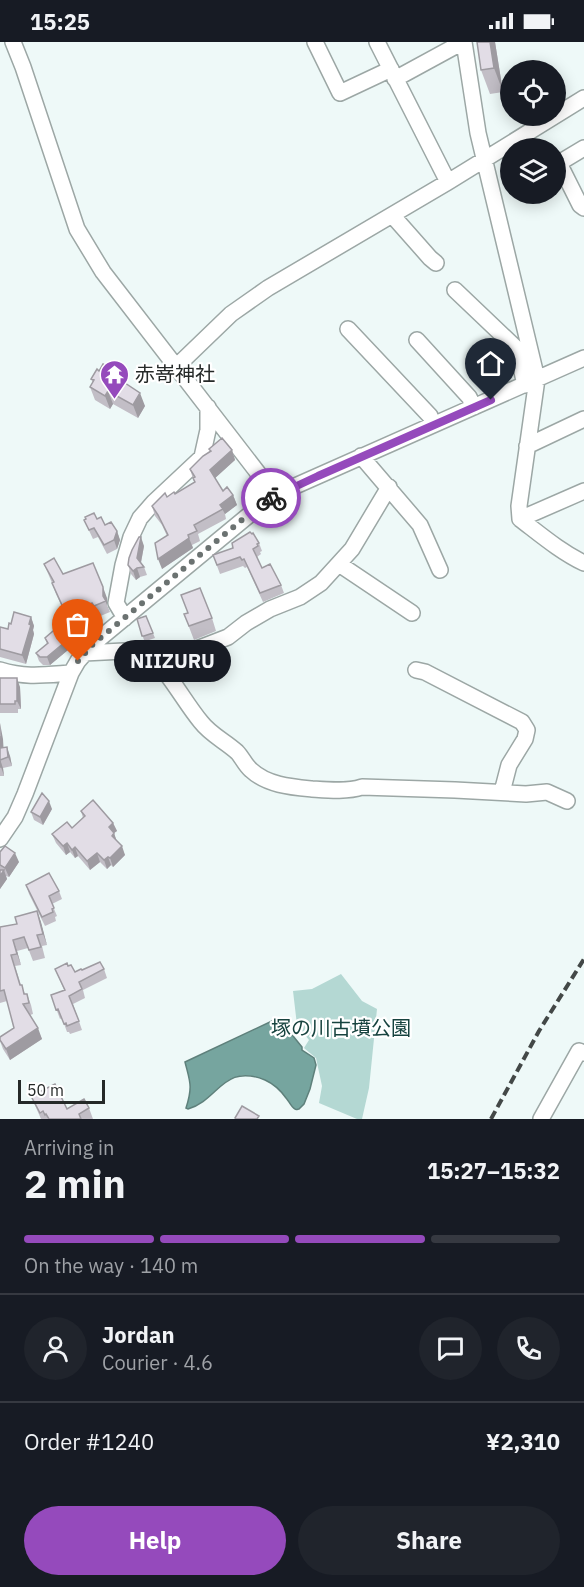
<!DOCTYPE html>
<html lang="en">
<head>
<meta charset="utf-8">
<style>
	:root { --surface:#171b24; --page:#20242c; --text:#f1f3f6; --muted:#9ea1a6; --line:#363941; --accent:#954abc }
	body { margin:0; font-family:"IBM Plex Sans","Noto Sans JP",sans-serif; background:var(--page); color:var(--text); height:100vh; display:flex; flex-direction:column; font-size:22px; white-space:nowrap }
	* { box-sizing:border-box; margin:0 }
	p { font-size:20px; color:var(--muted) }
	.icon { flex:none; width:33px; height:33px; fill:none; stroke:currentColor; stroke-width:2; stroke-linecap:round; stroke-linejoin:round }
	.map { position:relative; height:1077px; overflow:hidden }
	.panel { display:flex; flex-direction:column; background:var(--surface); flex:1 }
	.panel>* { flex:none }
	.buttons { position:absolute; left:500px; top:18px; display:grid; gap:12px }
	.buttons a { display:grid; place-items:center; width:66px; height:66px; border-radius:50%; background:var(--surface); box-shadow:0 3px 15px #0003; font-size:30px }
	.scale { position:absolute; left:18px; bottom:15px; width:87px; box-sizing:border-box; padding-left:6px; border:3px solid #252928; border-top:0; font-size:16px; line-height:21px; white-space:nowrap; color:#252928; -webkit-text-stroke:4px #fff; paint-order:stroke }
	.pin { position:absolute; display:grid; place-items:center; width:51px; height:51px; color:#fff; margin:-62px -26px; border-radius:50% 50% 50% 0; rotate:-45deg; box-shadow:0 0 6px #0007 }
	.pin .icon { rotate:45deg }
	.courier { position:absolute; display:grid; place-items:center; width:60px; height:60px; margin:-30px; border:4px solid #954abc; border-radius:50%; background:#fff; color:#222; box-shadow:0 2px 8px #0007 }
	.bubble { position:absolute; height:42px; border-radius:21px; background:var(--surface); box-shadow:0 3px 15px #0003; font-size:20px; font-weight:700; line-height:42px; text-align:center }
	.summary em { font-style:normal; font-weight:700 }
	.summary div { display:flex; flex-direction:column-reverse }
	.summary { display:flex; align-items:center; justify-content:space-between; height:102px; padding:0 24px }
	h1 { font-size:39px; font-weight:700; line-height:45px }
	.bar { display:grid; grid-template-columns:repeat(4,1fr); gap:9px 6px; align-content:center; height:72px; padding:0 24px }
	.bar i { height:8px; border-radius:4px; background:var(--line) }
	.bar .on { background:var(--accent) }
	.bar p { grid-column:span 4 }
	.line { display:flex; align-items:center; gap:15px; padding:0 24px; border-top:2px solid var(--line) }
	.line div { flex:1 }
	.round { display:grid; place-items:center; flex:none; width:63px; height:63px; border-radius:32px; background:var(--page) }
	.action { display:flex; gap:12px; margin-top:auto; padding:12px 24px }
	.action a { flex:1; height:69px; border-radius:36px; background:var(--accent); color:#fff; font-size:24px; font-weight:700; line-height:69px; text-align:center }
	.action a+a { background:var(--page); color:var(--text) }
	.status { display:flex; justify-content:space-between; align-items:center; height:42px; padding:0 30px; background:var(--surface); direction:ltr }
	.status svg { height:16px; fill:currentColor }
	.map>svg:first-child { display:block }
	.green { fill:#b4d8d3 }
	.water { fill:#76a59f; stroke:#5e807b; stroke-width:1.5 }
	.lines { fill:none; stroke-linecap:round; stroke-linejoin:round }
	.minor-casing { stroke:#9ca7a5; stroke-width:18 }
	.minor { stroke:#fff; stroke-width:15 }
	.rail { stroke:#434847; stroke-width:4; stroke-dasharray:9 4.5; stroke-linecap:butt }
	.wall { fill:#c2bec6 }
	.shaded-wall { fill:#9e9ba1 }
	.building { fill:#e2dde6; stroke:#9e9ba1; stroke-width:1.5 }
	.done { stroke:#6b7271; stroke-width:6; stroke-dasharray:0 10.8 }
	.route { stroke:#954abc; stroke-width:8 }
	.labels { text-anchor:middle; stroke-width:4.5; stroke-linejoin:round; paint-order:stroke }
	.poi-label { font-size:20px; fill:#252928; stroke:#fff; text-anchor:start }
	.park-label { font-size:20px; fill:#17433f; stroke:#fff }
</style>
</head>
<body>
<div class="status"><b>15:25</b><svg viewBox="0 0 49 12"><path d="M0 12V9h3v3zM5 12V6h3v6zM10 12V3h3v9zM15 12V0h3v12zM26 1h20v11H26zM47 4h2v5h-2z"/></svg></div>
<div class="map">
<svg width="584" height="1077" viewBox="0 0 584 1077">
	<rect width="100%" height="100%" fill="#eef9f8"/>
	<path class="green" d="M341,932L362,959L377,967L369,1046L362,1077H357L319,1061L322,1044L316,1016L304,1006L309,998L297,983L293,949L312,947Z"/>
	<path class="water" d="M280,978L302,1005V1008L314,1016L316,1023L310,1047L304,1062L299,1067C298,1067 296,1068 295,1067C291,1065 289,1059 286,1056C281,1049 274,1042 265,1038C223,1021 219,1058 188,1067L186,1066C193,1044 190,1040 185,1020L272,979Z"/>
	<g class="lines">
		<defs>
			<path id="minor" d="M13,0L23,25L77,187L103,230L275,453
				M315,0L340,51L391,27
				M377,0L448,140
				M464,0L478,91L537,337L519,464L520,477C541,493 561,510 584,521
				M395,37L463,0
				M584,106L559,121L580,163L584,166
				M392,173L430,216L436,221
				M455,248L517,307L525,343
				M348,287L430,374L433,383
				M417,298L469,355L474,365
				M176,325L231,272L268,246L448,140L584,56
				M527,404L584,377
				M361,414L420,483L440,528
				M520,477L584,449
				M339,522L412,571
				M125,576L116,561L123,523L131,495L140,476L154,460L202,415L208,388V365
				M84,611L144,608C168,627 182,657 201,680C211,693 225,699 237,710C242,715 245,723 251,728C267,743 291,745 312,747C327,748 347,750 362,745L455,748L526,752L547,750L567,759
				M156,618L179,614L228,595L246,581L270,567L300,555L321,541L352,507L389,445
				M0,628C26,636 44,633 71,631
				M416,628L425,630L522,680L527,688L525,697L509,723L502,750
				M0,797L15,775L25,752L71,631L78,619L93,602L249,473L275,453L584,316
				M541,1077L579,1009L584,1011"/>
		</defs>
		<use href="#minor" class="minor-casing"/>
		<use href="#minor" class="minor"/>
		<path class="rail" d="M491,1077L539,989L584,917"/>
	</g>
	<path class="wall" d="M477,0H495L503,50L490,52L481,28Z
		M91,337L121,338L145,364L138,376L113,362L110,367L95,358L90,345L93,341Z
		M209,407L232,408L235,418L215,436L223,449L233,453L237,463L225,472L226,477L198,492L200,499L192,503L193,506L162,527L167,494L162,483L155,474L152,464L167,455L175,452L194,440L190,427L210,410Z
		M97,477L105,483L117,489L120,498L117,507L107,512L98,495L93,497L84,478Z
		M259,501L262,509L260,510L261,512L257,515L262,526L281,543L284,551L263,560L247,525L245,526L243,524L220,532L213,513L233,506Z
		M144,504L141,521L144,525L147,533L140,535L136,538L131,532L128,523Z
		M44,522L107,556V563L110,570L98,575L96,571L71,584L56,552L52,541Z
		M184,572L212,576L216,589L194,598Z
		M146,574L155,596L146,599L144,598L137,577Z
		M31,575L34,584L33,588L34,592L26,622L0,615V585L8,587L11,582Z
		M71,595L74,603L50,623H43L39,619L36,611L47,602L45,596Z
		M0,636L20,645L21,667H18V671H0Z
		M0,681L3,705L10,714L12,724L3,726L4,734H0Z
		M52,767L43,783L34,778L31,770Z
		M81,769L113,781L117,789L114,791L117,800L125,813L113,825L111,823L107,827L100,820L90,828L78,814L75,816L70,810L66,813L56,801L52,792L72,786L83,776Z
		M0,810L19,820L9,835L6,834L7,837L0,847Z
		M26,843L59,849L62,857L52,862L57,874L55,875L56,879L45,884L29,852Z
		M37,869L47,903L42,904L45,916L33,919L28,906L17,909L21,923L15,924L21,943L25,952H27L31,963L33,972L30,973L42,997L10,1018L3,1007L0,999V995L14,986L7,959L0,961V885L17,882Z
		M68,924L75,930L82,928L104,927L107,936L83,948L85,956L73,962L82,988L70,992L69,990H67L62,976L60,977L51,953L64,948L55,927Z
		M31,1054L67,1067L89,1066L93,1077H41Z"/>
	<path class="shaded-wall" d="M490,0H495L503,50L494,26Z
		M108,349L113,362L110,367L105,354Z
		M140,351L145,364L138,376L133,363Z
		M232,408L235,418L213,438L210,428Z
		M233,453L237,463L225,472L220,463Z
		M117,489L120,498L117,507L114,498Z
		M141,495L144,504L140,525L137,516Z
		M189,496L193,506L162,527L158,517Z
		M137,526L140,535L136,538L133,529Z
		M103,545L107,556V563L103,554Z
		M31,575L34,584L33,588L34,592L26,622L22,613Z
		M71,595L74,603L50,623L47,615Z
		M17,636L20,645L21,667L17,659Z
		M0,681L3,697L4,714L1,706Z
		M7,705L10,714L12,724L8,715Z
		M0,718L3,726L4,734L1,725Z
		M49,759L52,767L43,783L40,775Z
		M113,781L117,789L114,791L117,800L115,803L109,785Z
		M67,801L70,810L66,813L63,804Z
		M122,804L125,813L113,825L110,816Z
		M75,805L78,814L75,816L72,808Z
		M15,811L19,820L9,835L5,826Z
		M97,811L100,820L90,828L87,819Z
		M108,815L111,823L107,827L104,818Z
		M4,828L7,837L0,847V834Z
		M37,869L41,880L47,903L43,892Z
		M13,898L17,909L21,923L17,912Z
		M38,986L42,997L10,1018L6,1007Z"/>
	<path class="building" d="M477,0H490L494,26L481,28Z
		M103,322L118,331L116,335L140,351L133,363L108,349L105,354L90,345L94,338L91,337L97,327L99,329Z
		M222,396L232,408L210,428L223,449L227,445L233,453L220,463L223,467L194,483L197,489L188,493L189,496L158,517L155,501L168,493L158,473L152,464L165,451L167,455L174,450L175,452L195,440L193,436L195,435L190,427L203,414L211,409L209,407Z
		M94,471L97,477L101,475L105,483L111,480L117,489L114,498L104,503L94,486L89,488L84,478L86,477L85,475Z
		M250,490L252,492L253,491L259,501L257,502L258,504L253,507L262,526L270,522L281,543L260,551L244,517L242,518L240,515L217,523L213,513L233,506L232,501Z
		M139,495H141L137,516L144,525L137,526L133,529L128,523L129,516L132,508Z
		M54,516L63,532L93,521L103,545V554L106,559L94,564L92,561L67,574L52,541L54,540L44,522Z
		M200,546L212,576L189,584L184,572L188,571L181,553Z
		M14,570L31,575L29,582L31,583L22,613L0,607V585L8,587L9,581L11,582Z
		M146,574L153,591L144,594H142L137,577Z
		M60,583L71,595L47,615H40L36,611L48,601L45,596Z
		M0,636H17V659H15V662H0Z
		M0,694L1,706L7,705L8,715L0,718L1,725H0Z
		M42,751L49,759L40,775L31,770Z
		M93,758L113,781L109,785L114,791L112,794L122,804L110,816L108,815L104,818L97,811L87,819L75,805L72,808L67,801L63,804L52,792L67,780L72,786L85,774L81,769Z
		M5,804L15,811L5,826L0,823V810Z
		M0,828H4L0,834Z
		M49,831L59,849L49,854L54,866L52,867L53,870L42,875L26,843Z
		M37,869L43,892L37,893L41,905L29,908L24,895L13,898L17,912L11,913L20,943H22L24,952H27L29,961L23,962L38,986L6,1007L0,998V995L14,986L4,948L0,949V885L17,882L15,875Z
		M100,920L104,927L79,940L82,947L69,954L79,979L67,984L66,981L64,982L58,967L56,968L51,953L65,948L55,927L67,921L68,924L71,923L75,930L81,927L82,928Z
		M55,1042L67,1067L84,1057L89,1066L79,1072L81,1077H49L46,1072L45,1073L43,1069L40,1071L31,1054Z
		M242,1064L259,1074L257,1077H236L235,1076Z"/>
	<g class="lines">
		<path class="done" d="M78,619L93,602L104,593L249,472L271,456"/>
		<path class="route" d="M271,456L318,434L491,358"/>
	</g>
	<defs>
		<symbol id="temple-pin" viewBox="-11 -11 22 30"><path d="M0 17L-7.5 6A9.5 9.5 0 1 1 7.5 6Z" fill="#954abc" stroke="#fff"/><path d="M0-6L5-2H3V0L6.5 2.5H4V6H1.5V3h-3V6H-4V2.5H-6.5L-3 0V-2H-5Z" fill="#fff"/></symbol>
	</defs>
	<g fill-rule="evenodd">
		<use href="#temple-pin" x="98" y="316" width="33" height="45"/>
	</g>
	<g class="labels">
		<g class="poi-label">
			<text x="135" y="339">赤嵜神社</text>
		</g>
		<g class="park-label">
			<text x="341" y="993">塚の川古墳公園</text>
		</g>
	</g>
</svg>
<div class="buttons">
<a><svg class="icon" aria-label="locate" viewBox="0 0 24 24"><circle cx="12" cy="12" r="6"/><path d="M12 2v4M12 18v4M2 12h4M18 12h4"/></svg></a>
<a><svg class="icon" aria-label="layers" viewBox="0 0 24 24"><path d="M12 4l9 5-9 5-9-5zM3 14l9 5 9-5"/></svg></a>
</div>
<div class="scale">50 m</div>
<div class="pin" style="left:78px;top:619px;background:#ea580c"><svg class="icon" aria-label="bag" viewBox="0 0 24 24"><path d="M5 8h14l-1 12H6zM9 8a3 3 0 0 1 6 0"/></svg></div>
<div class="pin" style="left:491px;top:358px;background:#1f2937"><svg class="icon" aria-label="home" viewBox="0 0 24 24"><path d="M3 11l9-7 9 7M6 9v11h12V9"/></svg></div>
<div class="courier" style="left:271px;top:456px"><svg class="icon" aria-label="bike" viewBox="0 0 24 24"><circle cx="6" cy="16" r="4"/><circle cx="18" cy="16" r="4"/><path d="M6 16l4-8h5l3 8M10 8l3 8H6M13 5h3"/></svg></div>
<div class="bubble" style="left:114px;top:598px;width:117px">NIIZURU</div>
</div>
<section class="panel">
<div class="summary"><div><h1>2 min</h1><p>Arriving in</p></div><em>15:27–15:32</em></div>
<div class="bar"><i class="on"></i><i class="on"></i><i class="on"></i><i></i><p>On the way · 140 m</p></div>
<div class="line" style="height:108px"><a class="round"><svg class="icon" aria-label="person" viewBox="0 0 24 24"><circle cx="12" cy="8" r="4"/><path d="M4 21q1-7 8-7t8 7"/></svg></a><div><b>Jordan</b><p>Courier · 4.6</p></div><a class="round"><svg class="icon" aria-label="chat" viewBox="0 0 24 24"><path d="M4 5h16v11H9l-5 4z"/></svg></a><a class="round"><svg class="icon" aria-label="phone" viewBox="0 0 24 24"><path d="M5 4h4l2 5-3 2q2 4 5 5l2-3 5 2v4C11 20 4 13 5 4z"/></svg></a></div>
<div class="line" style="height:78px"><div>Order #1240</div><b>¥2,310</b></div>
<div class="action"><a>Help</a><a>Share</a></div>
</section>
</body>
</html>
